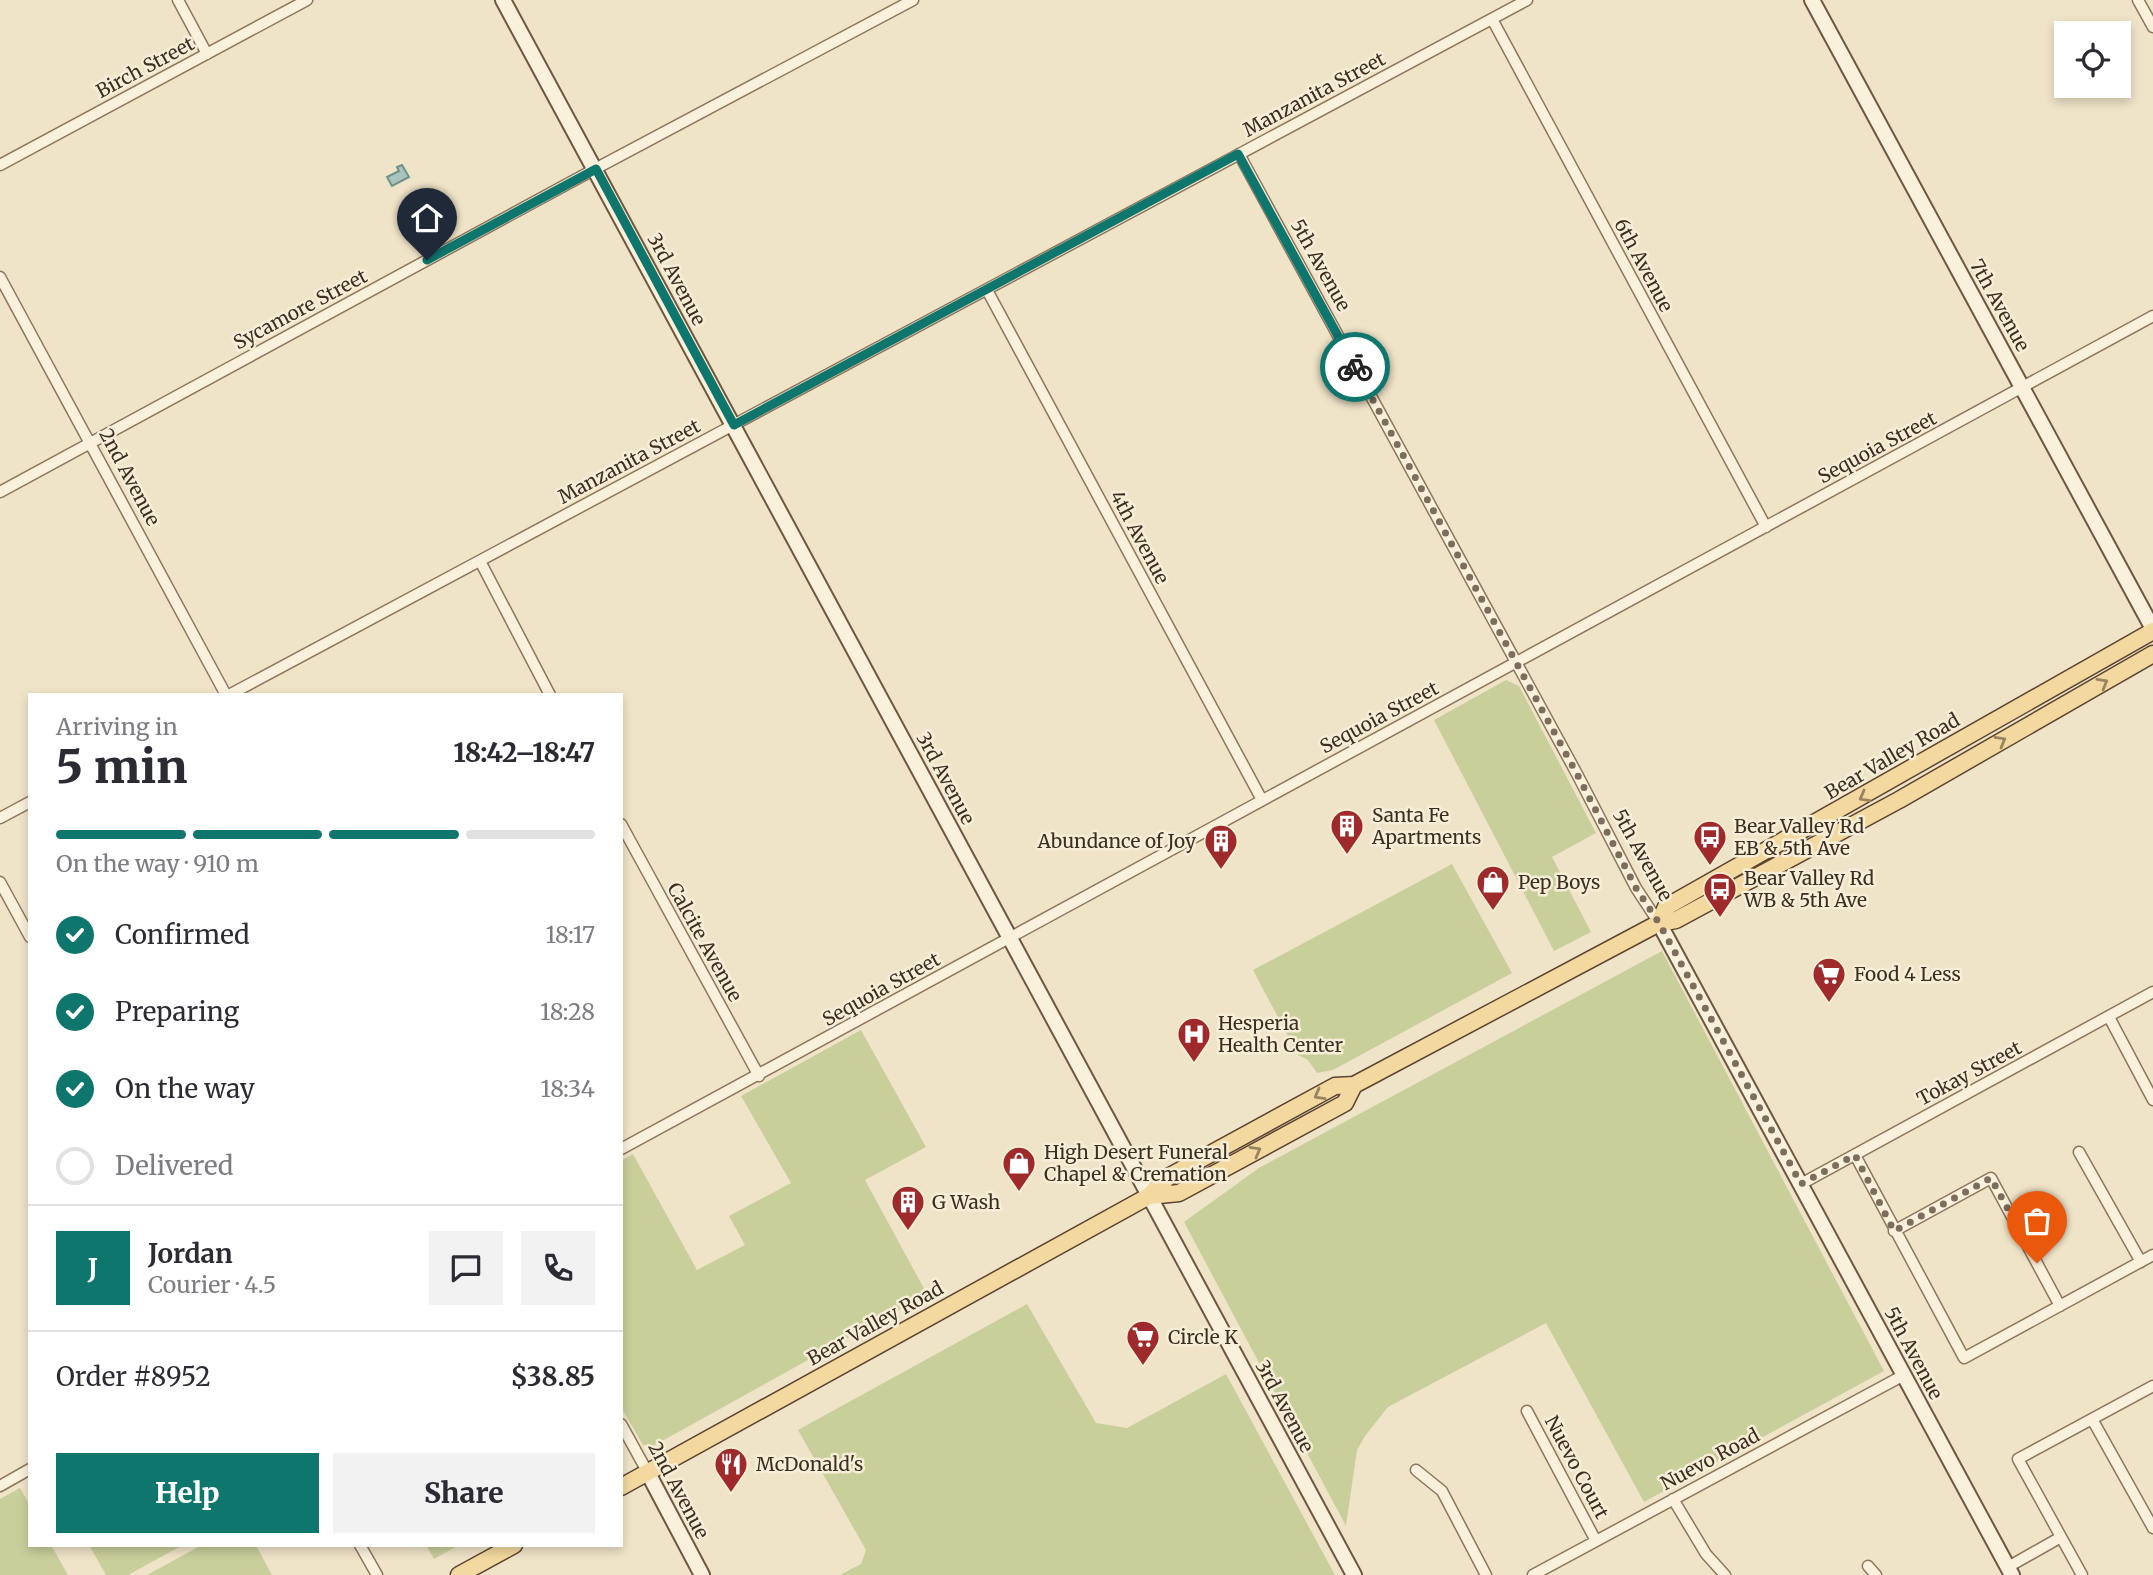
<!DOCTYPE html>
<html lang="en">
<head>
<meta charset="utf-8">
<style>
	:root { --surface:#fff; --page:#f2f2f3; --text:#2b2b33; --muted:#7c7c81; --line:#e1e1e2; --accent:#0f766e }
	body { margin:0; font-family:Merriweather,serif; background:var(--page); color:var(--text); height:100vh; display:flex; flex-direction:column; font-size:26px; white-space:nowrap }
	* { box-sizing:border-box; margin:0 }
	p { font-size:23px; color:var(--muted) }
	.icon { flex:none; width:38px; height:38px; fill:none; stroke:currentColor; stroke-width:2; stroke-linecap:round; stroke-linejoin:round }
	.map { position:relative; flex:1; overflow:hidden }
	.details { position:absolute; left:28px; top:693px; width:595px; height:854px; display:flex; flex-direction:column; background:var(--surface); border-radius:0px; box-shadow:0 4px 10px #0003 }
	.details>* { flex:none }
	.buttons { position:absolute; left:2054px; top:21px; display:grid; gap:14px }
	.buttons a { display:grid; place-items:center; width:77px; height:77px; border-radius:0px; background:var(--surface); box-shadow:0 4px 10px #0003; font-size:35px }
	.pin { position:absolute; display:grid; place-items:center; width:60px; height:60px; color:#fff; margin:-72px -30px; border-radius:50% 50% 50% 0; rotate:-45deg; box-shadow:0 0 7px #0007 }
	.pin .icon { rotate:45deg }
	.courier { position:absolute; display:grid; place-items:center; width:70px; height:70px; margin:-35px; border:5px solid #0f766e; border-radius:50%; background:#fff; color:#222; box-shadow:0 2px 9px #0007 }
	.headline em { font-style:normal; font-weight:800 }
	.headline div { display:flex; flex-direction:column-reverse }
	.headline { display:flex; align-items:center; justify-content:space-between; height:119px; padding:0 28px }
	h1 { font-size:46px; font-weight:800; line-height:52px }
	.bar { display:grid; grid-template-columns:repeat(4,1fr); gap:10px 7px; align-content:center; height:84px; padding:0 28px }
	.bar i { height:9px; border-radius:5px; background:var(--line) }
	.bar .on { background:var(--accent) }
	.bar p { grid-column:span 4 }
	.line { display:flex; align-items:center; gap:18px; padding:0 28px; border-top:2px solid var(--line) }
	.line div { flex:1 }
	.round { display:grid; place-items:center; flex:none; width:74px; height:74px; border-radius:0px; background:var(--page) }
	ol { padding:0 28px; list-style:none }
	li { display:flex; align-items:center; gap:21px; height:77px }
	li p { margin-inline-start:auto }
	li .icon { padding:7px; border-radius:50%; background:var(--accent); color:#fff; stroke-width:4 }
	li:last-child { color:var(--muted) }
	li i { width:38px; height:38px; border:4px solid var(--line); border-radius:50% }
	.button { display:flex; gap:14px; margin-top:auto; padding:14px 28px }
	.button a { flex:1; height:80px; border-radius:0px; background:var(--accent); color:#fff; font-size:28px; font-weight:800; line-height:80px; text-align:center }
	.button a+a { background:var(--page); color:var(--text) }
	.map>svg:first-child { display:block }
	.green { fill:#c9cf9b }
	.water { fill:#a9c4bc; stroke:#6f938a; stroke-width:2 }
	.lines { fill:none; stroke-linecap:round; stroke-linejoin:round }
	.street-casing { stroke:#8d765c; stroke-width:13 }
	.secondary-casing { stroke:#6f573f; stroke-width:18 }
	.primary-casing { stroke:#5b4430; stroke-width:19 }
	.street { stroke:#faf1dc; stroke-width:10 }
	.secondary { stroke:#faf1dc; stroke-width:14 }
	.primary { stroke:#f3d9a0; stroke-width:16 }
	.oneway { stroke:#988460 }
	.done { stroke:#7c6e5b; stroke-width:7; stroke-dasharray:0 12.6 }
	.route { stroke:#0f766e; stroke-width:9 }
	.labels { text-anchor:middle; stroke-width:5; stroke-linejoin:round; paint-order:stroke }
	.street-label { font-size:19px; fill:#3d2e20; stroke:#f7eed8 }
	.poi-label { font-size:19px; fill:#3d2e20; stroke:#f7eed8; text-anchor:start }
</style>
</head>
<body>
<div class="map">
<svg width="2153" height="1575" viewBox="0 0 2153 1575">
	<rect width="100%" height="100%" fill="#f0e4c8"/>
	<path class="green" d="M1506,680L1519,686L1596,833L1552,857L1591,932L1554,951L1434,720Z
		M1452,864L1512,973L1333,1070L1317,1073L1308,1060L1298,1055L1253,970Z
		M1662,951L1884,1371L1644,1502L1546,1323L1388,1407L1365,1436L1357,1450L1346,1526L1184,1222L1259,1168Z
		M861,1030L926,1147L865,1180L927,1294L653,1446L643,1445L621,1407V1161L633,1154L697,1270L745,1245L729,1216L791,1183L741,1096Z
		M1027,1304L1096,1423L1127,1428L1226,1374L1335,1575H840L861,1564L866,1550L798,1430Z
		M20,1488L30,1506V1545H51L68,1575H0V1499Z
		M89,1545H183L128,1575H106Z
		M202,1545H256L272,1575H147Z
		M426,1545H459L434,1559Z"/>
	<path class="water" d="M402,165L409,177L392,186L387,177L399,171L397,167Z"/>
	<g class="lines">
		<defs>
			<path id="street" d="M178,0L207,54
				M2138,0L2153,27
				M1492,19L1766,527
				M1239,154L1577,774L1636,888L1659,923
				M0,165L307,0
				M0,277L226,695
				M987,290L1262,800
				M0,492L595,169L913,0
				M480,561L550,695
				M229,695L1527,0
				M0,818L30,802
				M621,824L759,1076
				M0,882L30,937
				M2109,1017L2153,1100
				M621,1149L2153,316
				M2079,1152L2141,1262
				M1855,1155L1964,1358L2153,1255
				M1801,1184L2153,992
				M1894,1231L1991,1178L2060,1306
				M1527,1411L1596,1541
				M2092,1419L2153,1528
				M621,1424L648,1473
				M1416,1470L1442,1491L1486,1575
				M0,1486L30,1469
				M1673,1499L1706,1554L1725,1575
				M360,1545L377,1575
				M1868,1566L1876,1575
				M2008,1567L2061,1537
				M1533,1575L1904,1375
				M2082,1575L2018,1459L2153,1386"/>
			<path id="secondary" d="M503,0L1354,1575
				M1812,0L2153,629
				M1659,923L2012,1575
				M648,1473L702,1575"/>
			<path id="primary" d="M1659,923L1666,907L2153,631
				M1149,1196L1179,1193L1345,1103L1354,1085
				M621,1487L1149,1196L1168,1177L1335,1086L1354,1085L1659,923L1676,920L1899,800L2153,654
				M459,1575L514,1545"/>
		</defs>
		<use href="#street" class="street-casing"/>
		<use href="#secondary" class="secondary-casing"/>
		<use href="#primary" class="primary-casing"/>
		<use href="#street" class="street"/>
		<use href="#secondary" class="secondary"/>
		<use href="#primary" class="primary"/>
	</g>
	<defs><path id="oneway-chevron" d="M-2-3.5L2.5 0L-2 3.5" fill="none" stroke-width="1.6" stroke-linecap="round" stroke-linejoin="round" transform="scale(1.75)"/></defs>
	<g class="oneway">
		<use href="#oneway-chevron" transform="translate(2103 683) rotate(-30)"/>
		<use href="#oneway-chevron" transform="translate(2001 741) rotate(-30)"/>
		<use href="#oneway-chevron" transform="translate(1864 797) rotate(151)"/>
		<use href="#oneway-chevron" transform="translate(1319 1095) rotate(151)"/>
		<use href="#oneway-chevron" transform="translate(1256 1151) rotate(-29)"/>
	</g>
	<g class="lines">
		<path class="done" d="M1355,367L1577,774L1636,888L1659,923L1801,1184L1855,1155L1894,1231L1991,1178L2037,1263"/>
		<path class="route" d="M427,260L596,169L734,425L1238,154L1355,367"/>
	</g>
	<defs>
		<symbol id="building-pin" viewBox="-11 -11 22 30"><path d="M0 17L-7.5 6A9.5 9.5 0 1 1 7.5 6Z" fill="#9e2a2b" stroke="#f7eed8"/><path d="M-4-6H4V6H1V3H-1V6H-4ZM-2.5-4.3h1.7v1.8h-1.7ZM.8-4.3h1.7v1.8H.8ZM-2.5-1h1.7V.8h-1.7ZM.8-1h1.7V.8H.8Z" fill="#fff"/></symbol>
		<symbol id="bus-pin" viewBox="-11 -11 22 30"><path d="M0 17L-7.5 6A9.5 9.5 0 1 1 7.5 6Z" fill="#9e2a2b" stroke="#f7eed8"/><path d="M-5-6H5V4H4V6H2V4H-2V6H-4V4H-5ZM-3.5-4V0h7V-4ZM-3.5 1.2v1.5H-2V1.2ZM2 1.2v1.5H3.5V1.2Z" fill="#fff"/></symbol>
		<symbol id="shop-pin" viewBox="-11 -11 22 30"><path d="M0 17L-7.5 6A9.5 9.5 0 1 1 7.5 6Z" fill="#9e2a2b" stroke="#f7eed8"/><path d="M-5-2.5h2.3a2.7 3.5 0 0 1 5.4 0H5L5.5 6h-11ZM-1.5-2.5h3a1.5 2.3 0 0 0-3 0Z" fill="#fff"/></symbol>
		<symbol id="supermarket-pin" viewBox="-11 -11 22 30"><path d="M0 17L-7.5 6A9.5 9.5 0 1 1 7.5 6Z" fill="#9e2a2b" stroke="#f7eed8"/><path d="M-6-5.5h2.5l.6 2H6L4.5 2H-2.5L-4.4-4H-6ZM-1.5 3.2a1.3 1.3 0 1 0 .1 0ZM3 3.2a1.3 1.3 0 1 0 .1 0Z" fill="#fff"/></symbol>
		<symbol id="hospital-pin" viewBox="-11 -11 22 30"><path d="M0 17L-7.5 6A9.5 9.5 0 1 1 7.5 6Z" fill="#9e2a2b" stroke="#f7eed8"/><path d="M-5-5h3v3.5h4V-5h3V5h-3V1.5h-4V5h-3Z" fill="#fff"/></symbol>
		<symbol id="restaurant-pin" viewBox="-11 -11 22 30"><path d="M0 17L-7.5 6A9.5 9.5 0 1 1 7.5 6Z" fill="#9e2a2b" stroke="#f7eed8"/><path d="M-5-6h1v4h1v-4h1v4h1v-4h1v5L-1.5 .5V6h-2V.5L-5-1ZM5-6V6H3V1.5H1.5Q1.5-4 5-6Z" fill="#fff"/></symbol>
	</defs>
	<g fill-rule="evenodd">
		<use href="#building-pin" x="1328" y="807" width="38" height="52"/>
		<use href="#bus-pin" x="1691" y="818" width="38" height="52"/>
		<use href="#building-pin" x="1202" y="822" width="38" height="52"/>
		<use href="#shop-pin" x="1474" y="863" width="38" height="52"/>
		<use href="#bus-pin" x="1701" y="870" width="38" height="52"/>
		<use href="#supermarket-pin" x="1810" y="955" width="38" height="52"/>
		<use href="#hospital-pin" x="1175" y="1015" width="38" height="52"/>
		<use href="#shop-pin" x="1000" y="1144" width="38" height="52"/>
		<use href="#building-pin" x="889" y="1183" width="38" height="52"/>
		<use href="#supermarket-pin" x="1124" y="1318" width="38" height="52"/>
		<use href="#restaurant-pin" x="712" y="1445" width="38" height="52"/>
	</g>
	<g class="labels">
		<g class="street-label">
			<text transform="translate(145 67) rotate(-28)" y="7">Birch Street</text>
			<text transform="translate(1314 94) rotate(-28)" y="7">Manzanita Street</text>
			<text transform="translate(1321 265) rotate(61)" y="7">5th Avenue</text>
			<text transform="translate(1644 265) rotate(62)" y="7">6th Avenue</text>
			<text transform="translate(677 279) rotate(62)" y="7">3rd Avenue</text>
			<text transform="translate(2000 305) rotate(61)" y="7">7th Avenue</text>
			<text transform="translate(300 309) rotate(-28)" y="7">Sycamore Street</text>
			<text transform="translate(1877 447) rotate(-28)" y="7">Sequoia Street</text>
			<text transform="translate(629 461) rotate(-28)" y="7">Manzanita Street</text>
			<text transform="translate(130 477) rotate(62)" y="7">2nd Avenue</text>
			<text transform="translate(1140 537) rotate(62)" y="7">4th Avenue</text>
			<text transform="translate(1379 717) rotate(-28)" y="7">Sequoia Street</text>
			<text transform="translate(1892 756) rotate(-30)" y="7">Bear Valley Road</text>
			<text transform="translate(946 778) rotate(62)" y="7">3rd Avenue</text>
			<text transform="translate(1643 855) rotate(61)" y="7">5th Avenue</text>
			<text transform="translate(705 942) rotate(61)" y="7">Calcite Avenue</text>
			<text transform="translate(881 989) rotate(-29)" y="7">Sequoia Street</text>
			<text transform="translate(1969 1073) rotate(-28)" y="7">Tokay Street</text>
			<text transform="translate(875 1323) rotate(-29)" y="7">Bear Valley Road</text>
			<text transform="translate(1914 1353) rotate(62)" y="7">5th Avenue</text>
			<text transform="translate(1285 1406) rotate(62)" y="7">3rd Avenue</text>
			<text transform="translate(1710 1459) rotate(-28)" y="7">Nuevo Road</text>
			<text transform="translate(1577 1467) rotate(62)" y="7">Nuevo Court</text>
			<text transform="translate(679 1490) rotate(62)" y="7">2nd Avenue</text>
		</g>
		<g class="poi-label">
			<text x="1372" y="822">Santa Fe<tspan x="1372" dy="22">Apartments</tspan></text>
			<text x="1734" y="833">Bear Valley Rd<tspan x="1734" dy="22">EB &amp; 5th Ave</tspan></text>
			<text x="1196" y="848" text-anchor="end">Abundance of Joy</text>
			<text x="1744" y="885">Bear Valley Rd<tspan x="1744" dy="22">WB &amp; 5th Ave</tspan></text>
			<text x="1518" y="889">Pep Boys</text>
			<text x="1854" y="981">Food 4 Less</text>
			<text x="1218" y="1030">Hesperia<tspan x="1218" dy="22">Health Center</tspan></text>
			<text x="1044" y="1159">High Desert Funeral<tspan x="1044" dy="22">Chapel &amp; Cremation</tspan></text>
			<text x="932" y="1209">G Wash</text>
			<text x="1168" y="1344">Circle K</text>
			<text x="756" y="1471">McDonald's</text>
		</g>
	</g>
</svg>
<div class="buttons">
<a><svg class="icon" aria-label="locate" viewBox="0 0 24 24"><circle cx="12" cy="12" r="6"/><path d="M12 2v4M12 18v4M2 12h4M18 12h4"/></svg></a>
</div>
<div class="pin" style="left:2037px;top:1263px;background:#ea580c"><svg class="icon" aria-label="bag" viewBox="0 0 24 24"><path d="M5 8h14l-1 12H6zM9 8a3 3 0 0 1 6 0"/></svg></div>
<div class="pin" style="left:427px;top:260px;background:#1f2937"><svg class="icon" aria-label="home" viewBox="0 0 24 24"><path d="M3 11l9-7 9 7M6 9v11h12V9"/></svg></div>
<div class="courier" style="left:1355px;top:367px"><svg class="icon" aria-label="bike" viewBox="0 0 24 24"><circle cx="6" cy="16" r="4"/><circle cx="18" cy="16" r="4"/><path d="M6 16l4-8h5l3 8M10 8l3 8H6M13 5h3"/></svg></div>
<section class="details">
<div class="headline"><div><h1>5 min</h1><p>Arriving in</p></div><em>18:42–18:47</em></div>
<div class="bar"><i class="on"></i><i class="on"></i><i class="on"></i><i></i><p>On the way · 910 m</p></div>
<ol>
<li><svg class="icon" aria-label="check" viewBox="0 0 24 24"><path d="M5 12l5 5 9-10"/></svg>Confirmed<p>18:17</p></li>
<li><svg class="icon" aria-label="check" viewBox="0 0 24 24"><path d="M5 12l5 5 9-10"/></svg>Preparing<p>18:28</p></li>
<li><svg class="icon" aria-label="check" viewBox="0 0 24 24"><path d="M5 12l5 5 9-10"/></svg>On the way<p>18:34</p></li>
<li><i></i>Delivered</li>
</ol>
<div class="line" style="height:126px"><b class="round" style="background:var(--accent);color:#fff">J</b><div><b>Jordan</b><p>Courier · 4.5</p></div><a class="round"><svg class="icon" aria-label="chat" viewBox="0 0 24 24"><path d="M4 5h16v11H9l-5 4z"/></svg></a><a class="round"><svg class="icon" aria-label="phone" viewBox="0 0 24 24"><path d="M5 4h4l2 5-3 2q2 4 5 5l2-3 5 2v4C11 20 4 13 5 4z"/></svg></a></div>
<div class="line" style="height:91px"><div>Order #8952</div><b>$38.85</b></div>
<div class="button"><a>Help</a><a>Share</a></div>
</section>
</div>
</body>
</html>
